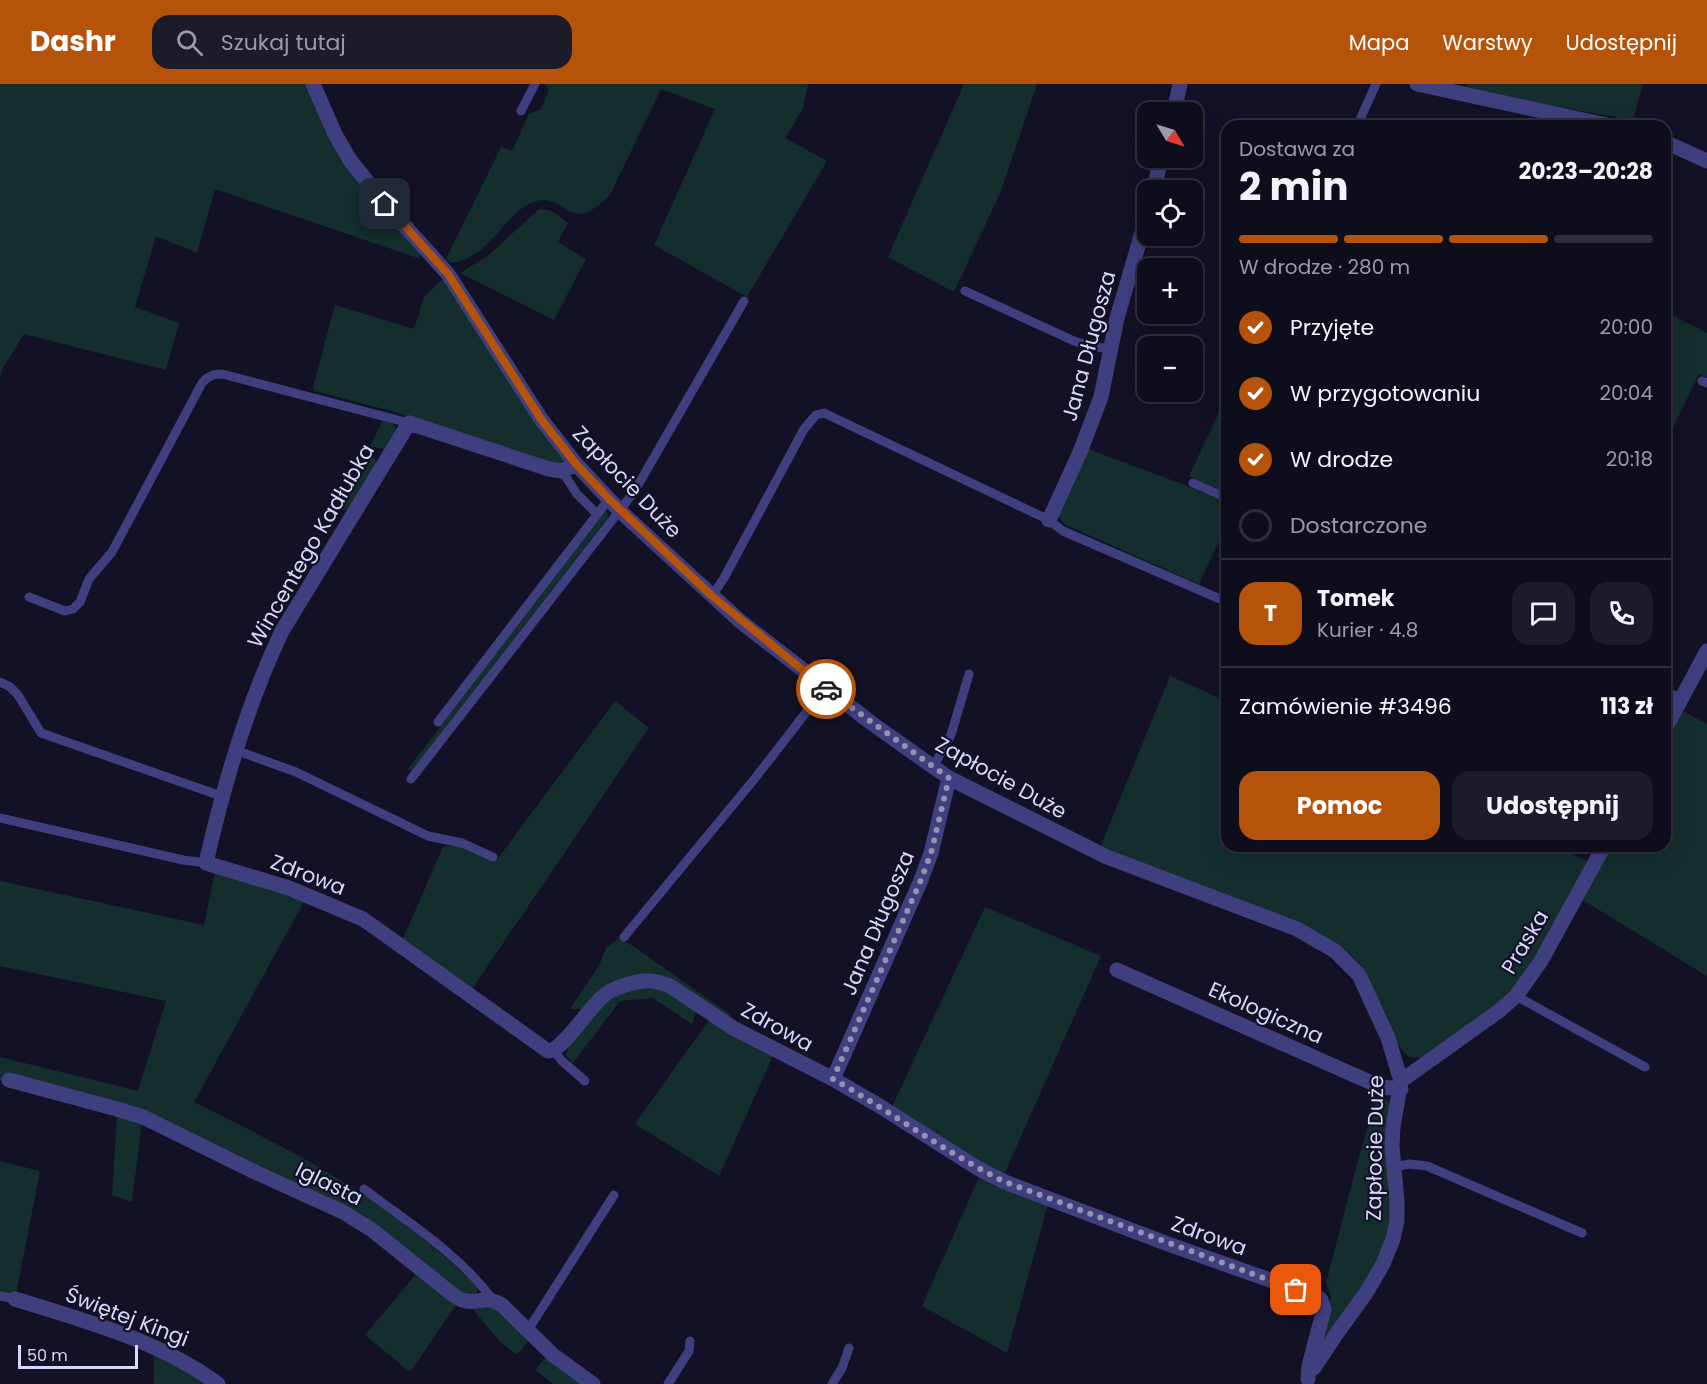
<!DOCTYPE html>
<html lang="pl">
<head>
<meta charset="utf-8">
<style>
	:root { --surface:#0e0d1c; --page:#1c1b29; --text:#f1f3f6; --muted:#9b9ca3; --line:#2e2d3b; --accent:#b45309 }
	body { margin:0; font-family:Poppins,sans-serif; background:var(--page); color:var(--text); height:100vh; display:flex; flex-direction:column; font-size:22px; white-space:nowrap }
	* { box-sizing:border-box; margin:0 }
	p { font-size:20px; color:var(--muted) }
	.icon { flex:none; width:33px; height:33px; fill:none; stroke:currentColor; stroke-width:2; stroke-linecap:round; stroke-linejoin:round }
	.map { position:relative; flex:1; overflow:hidden }
	.panel { position:absolute; left:1221px; top:36px; width:450px; height:732px; display:flex; flex-direction:column; background:var(--surface); border-radius:18px; box-shadow:0 6px 24px #0002,0 0 0 2px var(--line) }
	.panel>* { flex:none }
	.needle { width:39px; rotate:128deg }
	.tools { position:absolute; left:1137px; top:18px; display:grid; gap:12px }
	.tools a { display:grid; place-items:center; width:66px; height:66px; border-radius:12px; background:var(--surface); box-shadow:0 6px 24px #0002,0 0 0 2px var(--line); font-size:30px }
	.scale { position:absolute; left:18px; bottom:15px; width:120px; box-sizing:border-box; padding-left:6px; border:3px solid #dad7fc; border-top:0; font-size:16px; line-height:21px; white-space:nowrap; color:#dad7fc; -webkit-text-stroke:4px #131125; paint-order:stroke }
	.pin { position:absolute; display:grid; place-items:center; width:51px; height:51px; color:#fff; margin:-26px; border-radius:12px; box-shadow:0 3px 9px #0006 }
	.courier { position:absolute; display:grid; place-items:center; width:60px; height:60px; margin:-30px; border:4px solid #b45309; border-radius:50%; background:#fff; color:#222; box-shadow:0 2px 8px #0007 }
	.head em { font-style:normal; font-weight:700 }
	.head div { display:flex; flex-direction:column-reverse }
	.head { display:flex; align-items:center; justify-content:space-between; height:102px; padding:0 18px }
	h1 { font-size:39px; font-weight:700; line-height:45px }
	.bar { display:grid; grid-template-columns:repeat(4,1fr); gap:9px 6px; align-content:center; height:72px; padding:0 18px }
	.bar i { height:8px; border-radius:4px; background:var(--line) }
	.bar .active { background:var(--accent) }
	.bar p { grid-column:span 4 }
	.line { display:flex; align-items:center; gap:15px; padding:0 18px; border-top:2px solid var(--line) }
	.line div { flex:1 }
	.round { display:grid; place-items:center; flex:none; width:63px; height:63px; border-radius:18px; background:var(--page) }
	ol { padding:0 18px; list-style:none }
	li { display:flex; align-items:center; gap:18px; height:66px }
	li p { margin-inline-start:auto }
	li .icon { padding:6px; border-radius:50%; background:var(--accent); color:#fff; stroke-width:4 }
	li:last-child { color:var(--muted) }
	li i { width:33px; height:33px; border:3px solid var(--line); border-radius:50% }
	.cta { display:flex; gap:12px; margin-top:auto; padding:12px 18px }
	.cta a { flex:1; height:69px; border-radius:18px; background:var(--accent); color:#fff; font-size:24px; font-weight:700; line-height:69px; text-align:center }
	.cta a+a { background:var(--page); color:var(--text) }
	header { display:flex; align-items:center; gap:36px; box-sizing:border-box; height:84px; padding:0 30px; background:var(--accent); color:#fff }
	header strong { font-size:28px }
	nav { display:flex; gap:33px; margin-inline-start:auto; font-size:21px }
	.search { width:420px; height:54px; background:var(--page); display:flex; align-items:center; gap:15px; box-sizing:border-box; padding:0 21px; border-radius:18px; color:var(--muted); font-size:22px }
	.map>svg:first-child { display:block }
	.green { fill:#142e2d }
	.lines { fill:none; stroke-linecap:round; stroke-linejoin:round }
	.lane { stroke:#3f3f80; stroke-width:9 }
	.street { stroke:#3f3f80; stroke-width:15 }
	.done { stroke:#9492b1; stroke-width:6; stroke-dasharray:0 10.8 }
	.route { stroke:#b45309; stroke-width:8 }
	.labels { text-anchor:middle; stroke-width:4.5; stroke-linejoin:round; paint-order:stroke }
	.street-label { font-size:21px; fill:#dad7fc; stroke:#131125 }
</style>
</head>
<body>
<header>
<strong>Dashr</strong>
<div class="search"><svg class="icon" aria-label="search" viewBox="0 0 24 24"><circle cx="10" cy="10" r="6"/><path d="M15 15l6 6"/></svg>Szukaj tutaj</div>
<nav><a>Mapa</a><a>Warstwy</a><a>Udostępnij</a></nav>
</header>
<div class="map">
<svg width="1707" height="1300" viewBox="0 0 1707 1300">
	<rect width="100%" height="100%" fill="#131125"/>
	<path class="green" d="M0,0H307L317,25L423,167L418,174L215,105L197,169L156,152L135,223L179,239L166,286L24,250L3,284L0,294Z
		M545,0H808L803,25L785,54L827,77L747,213L654,161L715,25L661,5L610,111C567,154 569,109 536,117C506,125 492,174 451,179L446,175L501,63L512,67L529,30L541,25L549,5Z
		M964,0H1037L1001,107L954,208L888,173Z
		M1467,0H1643L1633,36L1524,17L1466,4Z
		M539,125C551,124 558,131 568,139L558,158L586,175L554,236L460,189L489,171Z
		M444,194L566,377L559,380L395,328L314,307L313,303L335,221L414,245L424,213Z
		M1665,228L1707,249V293L1699,290L1665,360Z
		M1223,320L1227,322V409L1189,392Z
		M383,336L392,339L397,346L391,361L383,365L370,362Z
		M1085,364L1185,401L1227,419V440L1199,500L1066,441L1059,434L1058,425Z
		M365,371L373,373L377,378L349,426H337Z
		M607,427L608,433L412,687L408,685L604,428Z
		M1170,592L1227,617V762H1553L1588,777L1536,875L1510,910L1425,974L1409,973C1381,947 1381,903 1354,875C1323,843 1276,831 1236,816C1191,799 1145,781 1100,764Z
		M615,617L649,644L470,908L402,857L443,763L459,761L496,777Z
		M1683,627L1707,640V892L1581,815L1612,762H1665V661Z
		M215,787L306,814L194,1018C249,1046 305,1072 356,1106C400,1134 440,1167 478,1203L477,1209L470,1212L459,1209L375,1143L117,1020L4,991L0,998V973L138,1007L166,917L0,882V797L204,841Z
		M985,823L1101,872L1003,1093L891,1025Z
		M620,853L731,931L730,937L655,891L583,925H570L599,882L606,864Z
		M653,901L696,926L692,940L653,914L620,917L573,979L566,972C568,953 602,915 620,907C629,903 643,903 653,901Z
		M709,936L773,972L719,1092L635,1040Z
		M1379,1007L1389,1018L1390,1031L1391,1142L1377,1180L1316,1272L1331,1213L1326,1199L1358,1076Z
		M117,1029L142,1037L132,1118L112,1111Z
		M0,1077L40,1087L16,1211L0,1208Z
		M981,1089L1048,1120L1007,1269L922,1222Z
		M416,1190L458,1218L410,1288L365,1251Z
		M495,1222L530,1255L517,1271L500,1258L472,1224Z
		M153,1268L213,1300H154Z
		M551,1273L587,1300H553L535,1286L545,1274Z"/>
	<g class="lines">
		<path class="lane" d="M521,27L535,0
			M1357,42L1376,0
			M965,207L1074,257L1090,262L1110,265
			M1702,297L1707,299
			M562,387L577,410L597,430
			M1193,399L1227,414
			M712,512L724,494L804,345L816,331L824,329L1049,436L1063,447L1227,518
			M29,513L65,527L73,525L80,518L89,495L112,468L202,299C208,292 213,290 222,290L409,339
			M0,598L9,602L18,611L41,649L221,712
			M1665,607L1681,614
			M438,638L609,415
			M235,666L296,688L428,752L462,759L493,773
			M933,683L951,651L969,590
			M411,695L634,408L744,217
			M0,734L183,776L206,779
			M624,853L756,693L825,604
			M1516,912L1645,983
			M553,966L562,977L585,997
			M1393,1083L1410,1080L1427,1082L1582,1149
			M364,1105C409,1139 459,1170 493,1216
			M0,1212L15,1215
			M528,1246L614,1111
			M668,1300L689,1267L690,1257
			M832,1300L842,1284L849,1264"/>
		<path class="street" d="M313,0L335,50L350,76L385,120L448,190L541,335L576,380L620,427L740,537L870,638L949,694L1107,773L1297,845L1335,867L1359,891L1388,954L1401,997L1393,1043L1392,1062L1397,1117V1137L1393,1155L1383,1180L1366,1209L1337,1249L1314,1284
			M1417,0L1611,42
			M1174,28L1180,0
			M1665,58L1707,77
			M1153,106L1162,74
			M576,380L562,387L549,385L409,339L282,547C247,621 224,699 206,779L289,804L363,835L548,967C565,966 590,920 607,909C614,905 621,902 629,900C644,895 655,896 670,902L733,944L833,995L878,1021L979,1085L1005,1098L1168,1160L1318,1213L1321,1216L1324,1225L1309,1282L1308,1295
			M1049,436L1080,368L1101,313L1117,234L1148,128
			M1665,645L1707,567
			M1117,886L1381,1003L1401,1005
			M833,995L921,796L931,769L949,694
			M9,996L117,1025L143,1033L257,1089L343,1128L372,1146L452,1210C456,1213 461,1216 466,1217C483,1220 482,1210 502,1221L553,1271L593,1300
			M1401,997L1499,927L1516,912L1541,877L1604,762
			M15,1215C85,1237 158,1256 218,1300"/>
	</g>
	<g class="lines">
		<path class="done" d="M826,605L949,694L931,769L921,796L833,995C891,1028 945,1068 1005,1098L1296,1206"/>
		<path class="route" d="M385,120L448,190L541,335L576,380L609,415L712,512L826,605"/>
	</g>
	<g class="labels">
		<g class="street-label">
			<text transform="translate(1089 262) rotate(-75)" y="7">Jana Długosza</text>
			<text transform="translate(627 398) rotate(46)" y="7">Zapłocie Duże</text>
			<text transform="translate(311 462) rotate(-60)" y="7">Wincentego Kadłubka</text>
			<text transform="translate(1001 694) rotate(29)" y="7">Zapłocie Duże</text>
			<text transform="translate(308 791) rotate(21)" y="7">Zdrowa</text>
			<text transform="translate(878 839) rotate(-67)" y="7">Jana Długosza</text>
			<text transform="translate(1525 858) rotate(-59)" y="7">Praska</text>
			<text transform="translate(1266 929) rotate(24)" y="7">Ekologiczna</text>
			<text transform="translate(777 943) rotate(29)" y="7">Zdrowa</text>
			<text transform="translate(1375 1064) rotate(-89)" y="7">Zapłocie Duże</text>
			<text transform="translate(329 1100) rotate(26)" y="7">Iglasta</text>
			<text transform="translate(1209 1152) rotate(20)" y="7">Zdrowa</text>
			<text transform="translate(127 1233) rotate(21)" y="7">Świętej Kingi</text>
		</g>
	</g>
</svg>
<div class="tools">
<a><svg class="needle" viewBox="-14 -14 28 28"><path d="M0-13l5 13h-10z" fill="#e53935"/><path d="M0 13l5-13h-10z" fill="#9b9ca3"/></svg></a>
<a><svg class="icon" aria-label="locate" viewBox="0 0 24 24"><circle cx="12" cy="12" r="6"/><path d="M12 2v4M12 18v4M2 12h4M18 12h4"/></svg></a>
<a>+</a>
<a>−</a>
</div>
<div class="scale">50 m</div>
<div class="pin" style="left:1296px;top:1206px;background:#ea580c"><svg class="icon" aria-label="bag" viewBox="0 0 24 24"><path d="M5 8h14l-1 12H6zM9 8a3 3 0 0 1 6 0"/></svg></div>
<div class="pin" style="left:385px;top:120px;background:#1f2937"><svg class="icon" aria-label="home" viewBox="0 0 24 24"><path d="M3 11l9-7 9 7M6 9v11h12V9"/></svg></div>
<div class="courier" style="left:826px;top:605px"><svg class="icon" aria-label="car" viewBox="0 0 24 24"><path d="M5 17H2v-5l4-1 3-4h7l3 4 3 1v5h-3M9 17h6M6 11h13"/><circle cx="7" cy="17" r="2"/><circle cx="17" cy="17" r="2"/></svg></div>
<section class="panel">
<div class="head"><div><h1>2 min</h1><p>Dostawa za</p></div><em>20:23–20:28</em></div>
<div class="bar"><i class="active"></i><i class="active"></i><i class="active"></i><i></i><p>W drodze · 280 m</p></div>
<ol>
<li><svg class="icon" aria-label="check" viewBox="0 0 24 24"><path d="M5 12l5 5 9-10"/></svg>Przyjęte<p>20:00</p></li>
<li><svg class="icon" aria-label="check" viewBox="0 0 24 24"><path d="M5 12l5 5 9-10"/></svg>W przygotowaniu<p>20:04</p></li>
<li><svg class="icon" aria-label="check" viewBox="0 0 24 24"><path d="M5 12l5 5 9-10"/></svg>W drodze<p>20:18</p></li>
<li><i></i>Dostarczone</li>
</ol>
<div class="line" style="height:108px"><b class="round" style="background:var(--accent);color:#fff">T</b><div><b>Tomek</b><p>Kurier · 4.8</p></div><a class="round"><svg class="icon" aria-label="chat" viewBox="0 0 24 24"><path d="M4 5h16v11H9l-5 4z"/></svg></a><a class="round"><svg class="icon" aria-label="phone" viewBox="0 0 24 24"><path d="M5 4h4l2 5-3 2q2 4 5 5l2-3 5 2v4C11 20 4 13 5 4z"/></svg></a></div>
<div class="line" style="height:78px"><div>Zamówienie #3496</div><b>113 zł</b></div>
<div class="cta"><a>Pomoc</a><a>Udostępnij</a></div>
</section>
</div>
</body>
</html>
